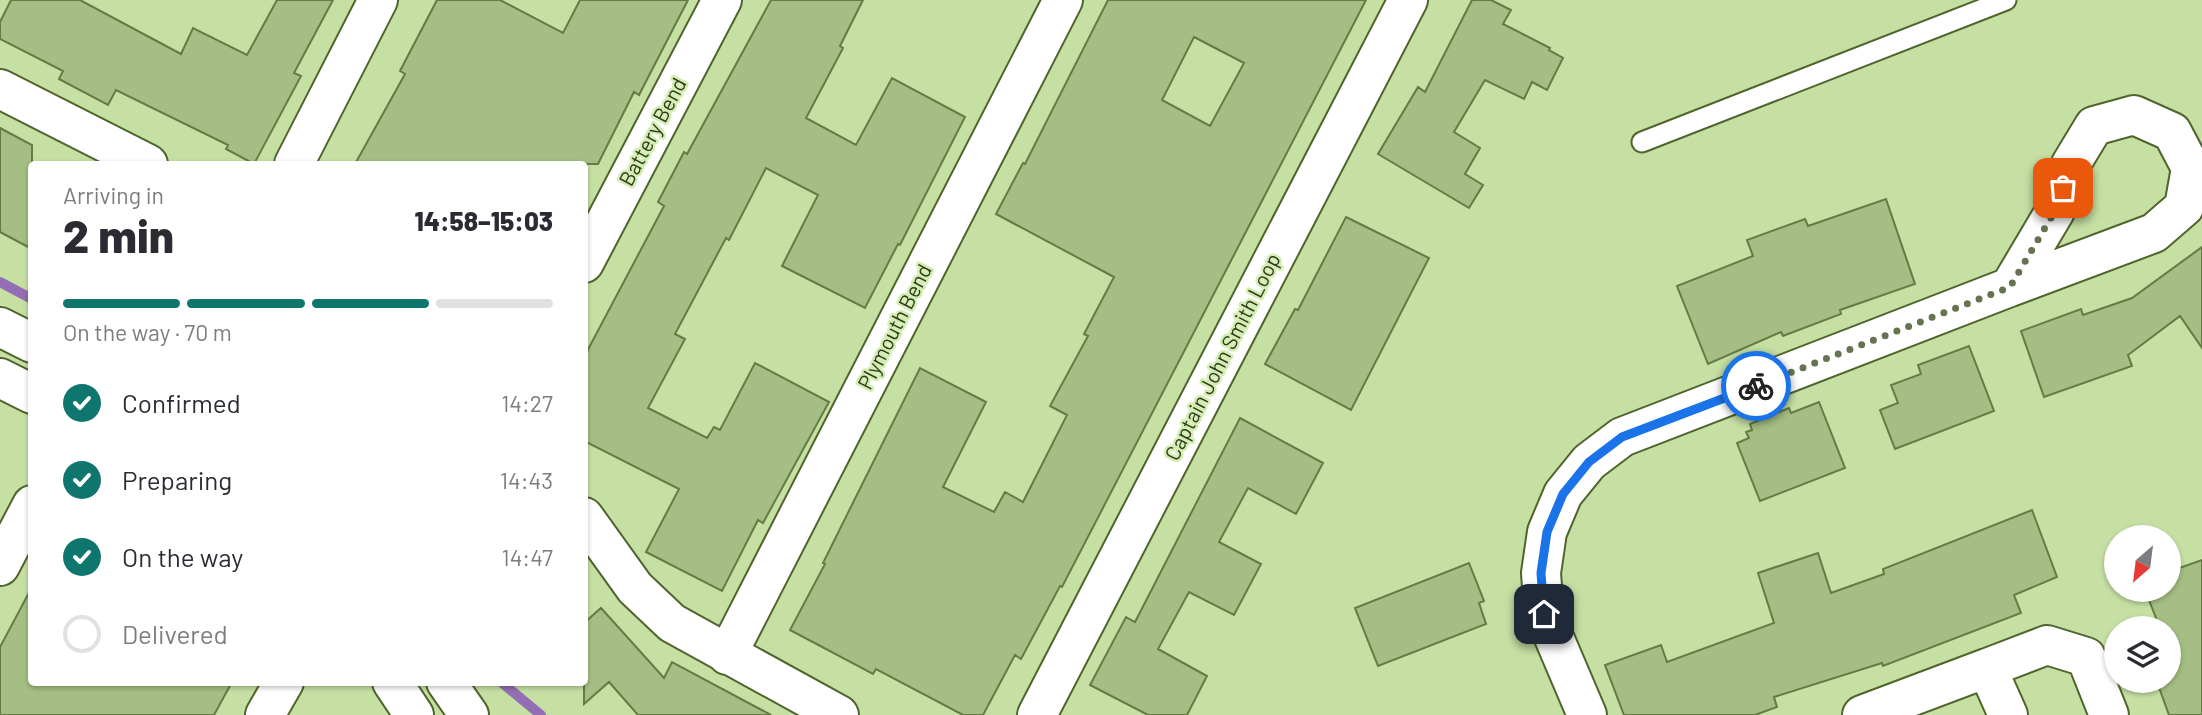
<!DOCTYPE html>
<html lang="en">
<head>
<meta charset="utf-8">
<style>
	:root { --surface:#fff; --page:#f2f2f3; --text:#2b2b33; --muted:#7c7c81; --line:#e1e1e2; --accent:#0f766e }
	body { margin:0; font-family:Barlow,sans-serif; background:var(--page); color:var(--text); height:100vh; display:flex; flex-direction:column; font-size:26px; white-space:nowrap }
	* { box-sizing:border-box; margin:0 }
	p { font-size:23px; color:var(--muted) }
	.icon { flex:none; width:38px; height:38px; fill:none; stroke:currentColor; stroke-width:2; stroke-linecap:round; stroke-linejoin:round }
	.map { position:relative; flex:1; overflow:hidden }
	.side { position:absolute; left:28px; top:161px; width:560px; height:525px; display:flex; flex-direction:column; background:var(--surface); border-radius:7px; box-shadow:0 2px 5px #0004 }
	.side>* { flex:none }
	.needle { width:46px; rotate:208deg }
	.buttons { position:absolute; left:2104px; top:525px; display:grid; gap:14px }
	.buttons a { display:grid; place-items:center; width:77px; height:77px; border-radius:50%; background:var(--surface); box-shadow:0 2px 5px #0004; font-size:35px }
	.pin { position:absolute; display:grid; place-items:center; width:60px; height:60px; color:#fff; margin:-30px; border-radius:14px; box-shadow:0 4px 10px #0006 }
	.courier { position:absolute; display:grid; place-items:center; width:70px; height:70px; margin:-35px; border:5px solid #1a73e8; border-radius:50%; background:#fff; color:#222; box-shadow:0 2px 9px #0007 }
	.headline em { font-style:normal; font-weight:800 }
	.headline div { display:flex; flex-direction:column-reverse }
	.headline { display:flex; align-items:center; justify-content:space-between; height:119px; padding:0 35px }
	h1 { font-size:46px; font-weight:800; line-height:52px }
	.bar { display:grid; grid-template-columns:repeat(4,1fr); gap:10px 7px; align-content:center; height:84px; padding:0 35px }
	.bar i { height:9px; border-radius:5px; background:var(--line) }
	.bar .on { background:var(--accent) }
	.bar p { grid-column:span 4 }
	ol { padding:0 35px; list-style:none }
	li { display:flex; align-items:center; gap:21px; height:77px }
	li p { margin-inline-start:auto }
	li .icon { padding:7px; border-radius:50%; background:var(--accent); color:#fff; stroke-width:4 }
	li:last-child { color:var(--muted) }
	li i { width:38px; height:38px; border:4px solid var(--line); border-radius:50% }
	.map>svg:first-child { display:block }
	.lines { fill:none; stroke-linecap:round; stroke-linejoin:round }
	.stream { stroke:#946eb4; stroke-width:10 }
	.building { fill:#a4be83; stroke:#647c43; stroke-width:2; fill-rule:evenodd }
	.service-casing { stroke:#4f652d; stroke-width:23 }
	.minor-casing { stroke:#4f652d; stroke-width:42 }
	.service { stroke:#fff; stroke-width:19 }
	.minor { stroke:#fff; stroke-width:38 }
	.done { stroke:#647450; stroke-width:7; stroke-dasharray:0 12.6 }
	.route { stroke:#1a73e8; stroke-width:9 }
	.labels { text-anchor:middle; stroke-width:5; stroke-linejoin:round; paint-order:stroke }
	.street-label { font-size:21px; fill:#303a22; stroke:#d3eeb0 }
</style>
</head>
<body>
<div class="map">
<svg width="2202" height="715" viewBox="0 0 2202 715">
	<rect width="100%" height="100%" fill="#c6e0a4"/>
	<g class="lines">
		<path class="stream" d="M0,282L32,299
			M501,682L541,715"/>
	</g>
	<path class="building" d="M11,0H80L181,54L193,28L247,55L277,0H333L294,73L301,76L254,164L226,149L228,145L116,90L108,105L59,79L63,71L0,39V22Z
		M437,0H500L563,33L580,0H688L639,95L634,92L598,164H355L405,74L400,71Z
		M771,0H863L840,46L843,48L806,118L856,145L892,78L965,117L900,245L898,244L865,308L782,266L818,195L766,168L729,240L726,238L675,334L685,339L648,408L707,438L714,427L720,430L755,363L829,402L763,523L758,520L722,591L646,552L679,489L584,441V357L664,206L658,202L684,152L687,154Z
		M1108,0H1366L1062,587L1060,586L1021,659L1015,655L983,715H963L876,669L873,674L790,630L825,564L823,563L920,368L986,402L943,487L994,512L1005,492L1023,502L1067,415L1050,406L1088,336L1084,334L1114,277L996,214L1023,163L1025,164ZM1194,37L1244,63L1210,126L1162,100Z
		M1472,0H1491L1511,10L1503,24L1550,48L1549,50L1563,58L1547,90L1532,82L1524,99L1485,80L1454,132L1480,148L1465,174L1483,185L1469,208L1378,154L1418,87L1425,92Z
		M0,128L32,145V249L0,232Z
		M1886,199L1915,284L1840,310L1841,314L1783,336L1781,332L1708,364L1677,286L1753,256L1747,240L1805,219L1808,226Z
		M1346,217L1429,258L1351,410L1265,364L1295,309L1298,310Z
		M2202,247V348L2180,316L2128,355L2132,366L2044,397L2021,331L2081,309L2083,315L2132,298Z
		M1969,346L1994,411L1895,449L1880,410L1898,403L1891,385L1921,374L1918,365Z
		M1819,402L1845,468L1760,501L1737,443L1749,438L1746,432L1752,430L1750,424L1789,408L1791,413Z
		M1240,418L1323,463L1296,514L1248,488L1219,542L1261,564L1234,615L1189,592L1158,649L1207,676L1187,715H1148L1090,685L1126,617L1135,622Z
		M2032,510L2057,577L2014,595L2021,613L1883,666L1882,663L1774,697L1777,707L1755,715H1624L1605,665L1661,645L1667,662L1774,623L1758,573L1818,553L1831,593L1884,574L1883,569Z
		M2202,560V715H2169L2157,682L2168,681V628H2160L2145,590H2168V572Z
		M1469,563L1484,601L1479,603L1486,624L1378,666L1355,608Z
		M32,587V682H232L214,715H0V647Z
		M601,608L664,678L672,662L771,715H638L609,682L584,704V623Z"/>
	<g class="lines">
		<defs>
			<path id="service" d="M1642,142L2006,0"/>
			<path id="minor" d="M0,89L148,164
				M2134,115L2172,132L2191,168L2184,207L2154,233L2010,287L2055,211L2071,164L2094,126Z
				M294,164L378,0
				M584,263L722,0
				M0,327L32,343
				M0,378L32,394
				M584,517L635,588L672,623L839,715
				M0,566L32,505
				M727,655L1063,0
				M392,682L414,715
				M446,682L469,715
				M265,715L284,682
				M1037,715L1408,0
				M1587,715L1544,614L1541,573L1547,532L1563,494L1589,462L1622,437L2010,287
				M1862,715L1987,668
				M2008,715L1987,668L2047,645L2086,657L2109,715"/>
		</defs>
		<use href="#service" class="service-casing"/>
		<use href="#minor" class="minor-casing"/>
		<use href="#service" class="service"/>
		<use href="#minor" class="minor"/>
	</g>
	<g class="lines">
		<path class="done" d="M1756,386L2010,287L2055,211L2063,188"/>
		<path class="route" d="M1544,614L1541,573L1547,532L1563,494L1589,462L1622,437L1756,386"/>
	</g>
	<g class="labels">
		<g class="street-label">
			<text transform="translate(653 132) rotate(-62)" y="7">Battery Bend</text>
			<text transform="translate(895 327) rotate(-63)" y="7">Plymouth Bend</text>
			<text transform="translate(1223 357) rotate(-63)" y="7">Captain John Smith Loop</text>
		</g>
	</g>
</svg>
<div class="buttons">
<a><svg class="needle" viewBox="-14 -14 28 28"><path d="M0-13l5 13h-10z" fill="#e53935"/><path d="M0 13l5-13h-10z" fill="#7c7c81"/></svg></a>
<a><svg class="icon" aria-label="layers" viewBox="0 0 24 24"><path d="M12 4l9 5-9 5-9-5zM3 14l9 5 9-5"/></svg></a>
</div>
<div class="pin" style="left:2063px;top:188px;background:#ea580c"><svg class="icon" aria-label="bag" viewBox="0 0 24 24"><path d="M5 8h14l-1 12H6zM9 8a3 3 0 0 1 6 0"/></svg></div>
<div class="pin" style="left:1544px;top:614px;background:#1f2937"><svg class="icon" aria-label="home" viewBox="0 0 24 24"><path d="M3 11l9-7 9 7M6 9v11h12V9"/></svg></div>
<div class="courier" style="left:1756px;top:386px"><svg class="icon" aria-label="bike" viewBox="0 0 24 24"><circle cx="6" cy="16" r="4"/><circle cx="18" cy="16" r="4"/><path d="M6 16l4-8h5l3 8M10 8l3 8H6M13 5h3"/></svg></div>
<section class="side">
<div class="headline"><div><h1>2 min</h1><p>Arriving in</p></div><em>14:58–15:03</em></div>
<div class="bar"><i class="on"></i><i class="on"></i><i class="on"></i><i></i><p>On the way · 70 m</p></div>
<ol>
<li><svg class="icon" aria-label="check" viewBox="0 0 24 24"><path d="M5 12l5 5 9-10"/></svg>Confirmed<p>14:27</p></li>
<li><svg class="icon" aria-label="check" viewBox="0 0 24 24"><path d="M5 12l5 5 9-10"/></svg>Preparing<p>14:43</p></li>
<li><svg class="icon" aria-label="check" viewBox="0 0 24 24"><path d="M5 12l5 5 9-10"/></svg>On the way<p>14:47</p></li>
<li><i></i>Delivered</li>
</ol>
</section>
</div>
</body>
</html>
